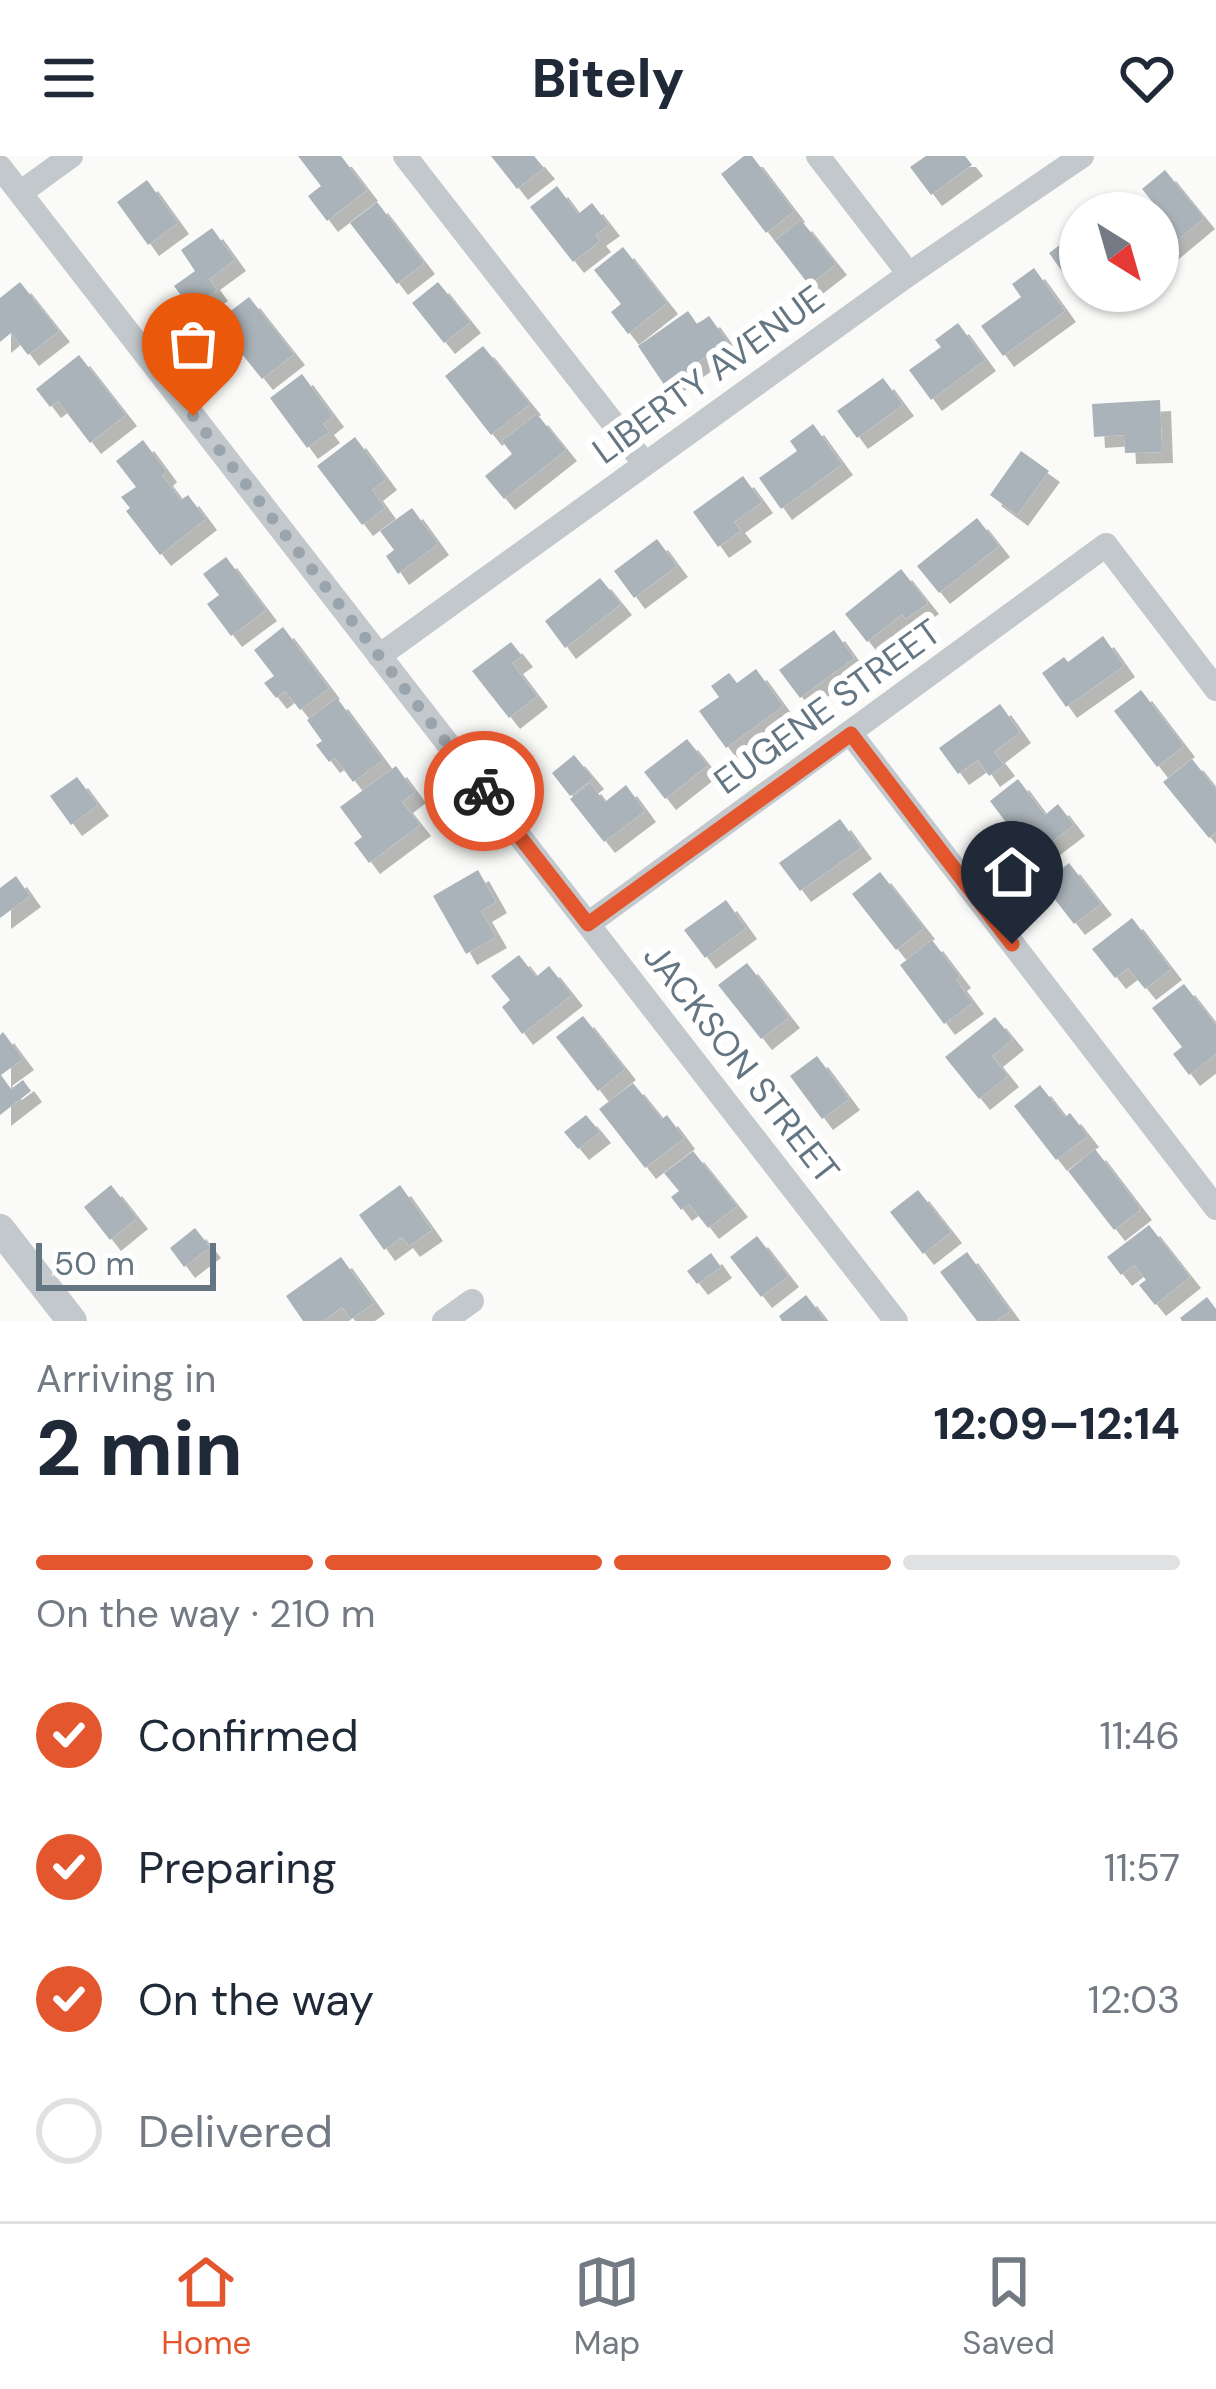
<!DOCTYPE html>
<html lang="en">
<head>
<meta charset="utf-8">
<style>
	:root { --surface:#fff; --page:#f6f6f7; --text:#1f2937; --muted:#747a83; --line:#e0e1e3; --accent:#e4572e }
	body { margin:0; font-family:"DM Sans",sans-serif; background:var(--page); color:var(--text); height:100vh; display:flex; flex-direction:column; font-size:45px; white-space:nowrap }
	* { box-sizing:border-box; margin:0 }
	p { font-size:39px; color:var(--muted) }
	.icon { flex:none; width:66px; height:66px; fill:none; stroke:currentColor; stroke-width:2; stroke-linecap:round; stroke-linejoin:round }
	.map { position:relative; height:1165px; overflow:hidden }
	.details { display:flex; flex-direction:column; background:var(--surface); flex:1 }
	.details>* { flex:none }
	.needle { width:78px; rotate:143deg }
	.controls { position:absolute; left:1059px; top:36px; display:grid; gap:24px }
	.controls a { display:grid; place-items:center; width:120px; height:120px; border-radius:50%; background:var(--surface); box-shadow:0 3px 9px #0004; font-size:60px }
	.scale { position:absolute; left:36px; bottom:30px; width:180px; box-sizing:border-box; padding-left:12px; border:6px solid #657683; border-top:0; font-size:33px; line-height:42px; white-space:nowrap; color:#657683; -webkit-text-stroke:9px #fff; paint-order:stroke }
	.pin { position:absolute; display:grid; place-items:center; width:102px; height:102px; color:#fff; margin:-123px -51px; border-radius:50% 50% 50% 0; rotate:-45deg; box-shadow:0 0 12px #0007 }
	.pin .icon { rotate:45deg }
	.courier { position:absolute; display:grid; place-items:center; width:120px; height:120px; margin:-60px; border:9px solid #e4572e; border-radius:50%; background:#fff; color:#222; box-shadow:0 3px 15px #0007 }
	.summary em { font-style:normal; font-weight:800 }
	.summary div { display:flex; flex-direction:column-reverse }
	.summary { display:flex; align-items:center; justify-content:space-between; height:204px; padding:0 36px }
	h1 { font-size:78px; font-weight:800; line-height:90px }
	.bar { display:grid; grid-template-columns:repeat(4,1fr); gap:18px 12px; align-content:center; height:144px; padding:0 36px }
	.bar i { height:15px; border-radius:9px; background:var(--line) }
	.bar .active { background:var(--accent) }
	.bar p { grid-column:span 4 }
	ol { padding:0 36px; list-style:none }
	li { display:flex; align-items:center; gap:36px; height:132px }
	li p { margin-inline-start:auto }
	li .icon { padding:12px; border-radius:50%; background:var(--accent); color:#fff; stroke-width:4 }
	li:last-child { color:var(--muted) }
	li i { width:66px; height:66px; border:6px solid var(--line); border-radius:50% }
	header { display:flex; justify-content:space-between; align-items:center; height:156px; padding:0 36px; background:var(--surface); font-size:54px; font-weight:800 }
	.menu { display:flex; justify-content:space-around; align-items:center; height:168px; border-top:3px solid var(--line); background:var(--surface); font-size:33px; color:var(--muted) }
	.menu a { display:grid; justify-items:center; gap:6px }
	.menu .active { color:var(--accent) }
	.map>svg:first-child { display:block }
	.building { fill:#aab3b9; filter:url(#shadow) }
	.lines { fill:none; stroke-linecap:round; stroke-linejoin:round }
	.minor { stroke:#c3c8cc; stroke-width:24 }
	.tertiary { stroke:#c3c8cc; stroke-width:30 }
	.done { stroke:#99a4ac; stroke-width:12; stroke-dasharray:0 21.6 }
	.route { stroke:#e4572e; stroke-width:15 }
	.labels { text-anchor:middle; stroke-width:12; stroke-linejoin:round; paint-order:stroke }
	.street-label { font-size:36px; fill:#657683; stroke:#fff }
</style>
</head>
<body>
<header><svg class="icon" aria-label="menu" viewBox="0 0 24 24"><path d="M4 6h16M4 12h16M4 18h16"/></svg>Bitely<svg class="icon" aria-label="heart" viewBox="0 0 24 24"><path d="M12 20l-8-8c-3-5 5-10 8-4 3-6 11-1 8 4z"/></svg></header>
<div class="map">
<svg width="1216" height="1165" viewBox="0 0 1216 1165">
	<defs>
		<filter id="shadow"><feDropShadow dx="11" dy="11" stdDeviation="0" flood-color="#0004"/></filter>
	</defs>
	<rect width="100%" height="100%" fill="#fafaf8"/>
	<path class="building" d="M298,0H341L367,34L327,65L308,40L321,30Z
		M491,0H534L544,12L517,33Z
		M744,0H752L794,55L766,77L721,18Z
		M926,0H965L972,9L931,39L910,11Z
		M1165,14L1204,62L1162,97L1158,92V57H1153L1158,53L1142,33Z
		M147,24L178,67L148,89L117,46Z
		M557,30L578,58L592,47L609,69L595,79L600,85L573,106L530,51Z
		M377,46L424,107L397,128L350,67Z
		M801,64L836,108L809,129L775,85Z
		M212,72L235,104L209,123L217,134L191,153L174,130L195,115L181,94Z
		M1080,74V122L1071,128L1049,97Z
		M623,91L667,147L628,178L611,156L621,148L594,114Z
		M1034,112L1065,155L1003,200L981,170L1021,141L1012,128Z
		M20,126L59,175L28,199L11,177L0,186V142Z
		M438,126L470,166L444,187L412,147Z
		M249,141L294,198L262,223L233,187L227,191L211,170Z
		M688,155L697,168L709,160L727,185L665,230L638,190Z
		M958,167L985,204L931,244L909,214L941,191L935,184Z
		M483,190L530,248L491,279L445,220Z
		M79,199L126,259L90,287L58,245L50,251L36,233Z
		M302,218L333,260L323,268L329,276L307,292L270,242Z
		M883,222L903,249L857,282L837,255Z
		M1160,244L1162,296L1125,297L1124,279L1094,281L1092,248Z
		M537,258L566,294L504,343L485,320L512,298L502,285Z
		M813,268L842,308L781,353L759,322L797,295L790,285Z
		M355,281L386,323L372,334L385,352L362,369L317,310Z
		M143,284L166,315L162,319L181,344L188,339L206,363L160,399L126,355L130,352L121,341L136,331L116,305Z
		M1021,295L1049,315L1017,359L990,339Z
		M743,320L762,346L734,366L741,375L718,391L693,356Z
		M412,352L438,388L398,418L386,400L394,394L380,375Z
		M977,362L999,390L939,437L917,410Z
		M657,383L677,410L634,442L614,415Z
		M226,401L266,454L231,480L207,448L219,439L203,418Z
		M901,413L928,447L906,463L902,458L867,486L845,458Z
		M600,422L621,448L565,492L545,465Z
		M283,471L329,532L300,554L285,535L276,542L264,527L274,520L254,494Z
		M834,474L854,502L800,542L779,514Z
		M1103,480L1124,510L1066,551L1042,517L1064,501L1068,506Z
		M511,486L522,500L512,507L537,540L509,562L472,515Z
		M756,513L783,550L726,592L699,555L719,541L711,530L729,517L737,527Z
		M1141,534L1184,590L1157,611L1114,555Z
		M337,542L383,604L353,626L335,602L329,606L316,589L322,585L307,564Z
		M1000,548L1020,576L994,596L1004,609L989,620L978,604L958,618L939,592Z
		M687,583L708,609L665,643L644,616Z
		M574,599L593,622L570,640L552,617Z
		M1192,603L1216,633V676L1209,682L1163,626Z
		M396,610L415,636L402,646L420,669L369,707L354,687L362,681L340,651Z
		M77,621L98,649L71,669L50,640Z
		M1018,623L1045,659L1058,648L1074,669L1028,704L1013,685L1017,681L990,645Z
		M590,627L605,646L626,629L645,655L604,686L570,643Z
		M840,663L861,692L800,735L779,707Z
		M1069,707L1101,748L1074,768L1043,728Z
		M478,714L496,746L481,755L496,781L466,798L433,740Z
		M880,716L924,772L896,794L852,738Z
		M16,720L30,740L0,762V732Z
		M726,744L746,772L705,802L684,774Z
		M1132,762L1171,813L1145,833L1128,812L1115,822L1092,793Z
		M932,784L960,821L956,824L973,847L944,868L900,809Z
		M519,799L536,821L549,810L572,839L522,878L502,851L510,844L491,820Z
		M747,807L789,861L761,883L718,829Z
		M1184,828L1216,869V898L1189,919L1173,898L1182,891L1152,852Z
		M583,860L625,913L598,935L556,881Z
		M995,861L1013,883L992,900L1008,920L979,943L945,901Z
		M3,876L23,903L1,919L11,933L23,924L31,935L0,959V879Z
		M817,900L849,943L822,963L790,920Z
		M633,927L662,963L667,959L684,982L645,1012L599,953Z
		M1040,929L1065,961L1070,957L1088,980L1056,1004L1014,950Z
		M586,959L600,976L578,993L564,976Z
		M1095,993L1141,1053L1114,1074L1068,1015Z
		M693,995L737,1050L708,1072L689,1048L681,1054L671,1041L679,1035L664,1017Z
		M111,1029L137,1062L110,1084L84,1051Z
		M400,1029L432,1074L409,1090L402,1081L384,1094L359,1059Z
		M918,1034L951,1076L923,1098L890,1056Z
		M1149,1069L1190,1121L1155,1149L1139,1129L1146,1124L1134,1109L1121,1119L1107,1101Z
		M195,1072L210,1091L184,1111L170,1092Z
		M757,1080L788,1120L761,1141L730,1101Z
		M967,1096L1010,1155L996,1165H977L940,1116Z
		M711,1097L721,1111L697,1128L687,1115Z
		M341,1101L374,1147L351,1163L342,1151L323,1165H303L286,1140Z
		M806,1139L826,1165H782L779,1160Z
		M1207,1141L1216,1153V1165H1182L1180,1162Z"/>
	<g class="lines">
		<path class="minor" d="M405,0L645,308
			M818,0L909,118
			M0,11L896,1165
			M20,37L71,0
			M379,500L909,118L1082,0
			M851,578L1216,1052
			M588,768L1106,389L1216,533
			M444,1165L472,1145"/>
		<path class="tertiary" d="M0,1073L72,1165"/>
	</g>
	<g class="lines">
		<path class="done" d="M193,260L484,635"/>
		<path class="route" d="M484,635L588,768L851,578L1012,788"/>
	</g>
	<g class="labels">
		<g class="street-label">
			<text transform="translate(708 218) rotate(-36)" y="13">LIBERTY AVENUE</text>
			<text transform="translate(827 550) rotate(-36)" y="13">EUGENE STREET</text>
			<text transform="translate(742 907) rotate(52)" y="13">JACKSON STREET</text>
		</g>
	</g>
</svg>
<div class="controls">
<a><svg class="needle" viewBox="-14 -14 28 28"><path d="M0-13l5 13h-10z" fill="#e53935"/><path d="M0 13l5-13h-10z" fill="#747a83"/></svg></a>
</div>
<div class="scale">50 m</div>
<div class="pin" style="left:193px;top:260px;background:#ea580c"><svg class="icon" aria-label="bag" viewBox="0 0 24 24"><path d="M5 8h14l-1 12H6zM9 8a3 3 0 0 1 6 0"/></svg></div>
<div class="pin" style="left:1012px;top:788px;background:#1f2937"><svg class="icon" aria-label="home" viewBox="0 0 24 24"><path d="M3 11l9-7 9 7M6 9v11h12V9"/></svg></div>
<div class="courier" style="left:484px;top:635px"><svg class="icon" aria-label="bike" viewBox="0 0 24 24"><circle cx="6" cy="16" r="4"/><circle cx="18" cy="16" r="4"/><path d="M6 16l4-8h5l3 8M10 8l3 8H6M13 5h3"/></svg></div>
</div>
<section class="details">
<div class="summary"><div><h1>2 min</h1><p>Arriving in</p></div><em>12:09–12:14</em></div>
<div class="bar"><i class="active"></i><i class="active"></i><i class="active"></i><i></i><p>On the way · 210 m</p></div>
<ol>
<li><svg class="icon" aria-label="check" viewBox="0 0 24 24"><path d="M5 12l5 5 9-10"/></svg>Confirmed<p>11:46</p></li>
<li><svg class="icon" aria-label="check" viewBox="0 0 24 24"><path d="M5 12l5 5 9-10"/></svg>Preparing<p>11:57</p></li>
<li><svg class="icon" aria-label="check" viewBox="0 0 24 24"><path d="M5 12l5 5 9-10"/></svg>On the way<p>12:03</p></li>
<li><i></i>Delivered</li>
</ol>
</section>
<nav class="menu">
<a class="active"><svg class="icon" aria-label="home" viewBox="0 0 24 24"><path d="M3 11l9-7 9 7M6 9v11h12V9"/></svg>Home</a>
<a><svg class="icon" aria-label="map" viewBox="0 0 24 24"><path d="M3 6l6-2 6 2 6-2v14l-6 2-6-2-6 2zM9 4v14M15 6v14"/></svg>Map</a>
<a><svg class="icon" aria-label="saved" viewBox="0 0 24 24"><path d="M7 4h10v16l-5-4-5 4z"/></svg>Saved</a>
</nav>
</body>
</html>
